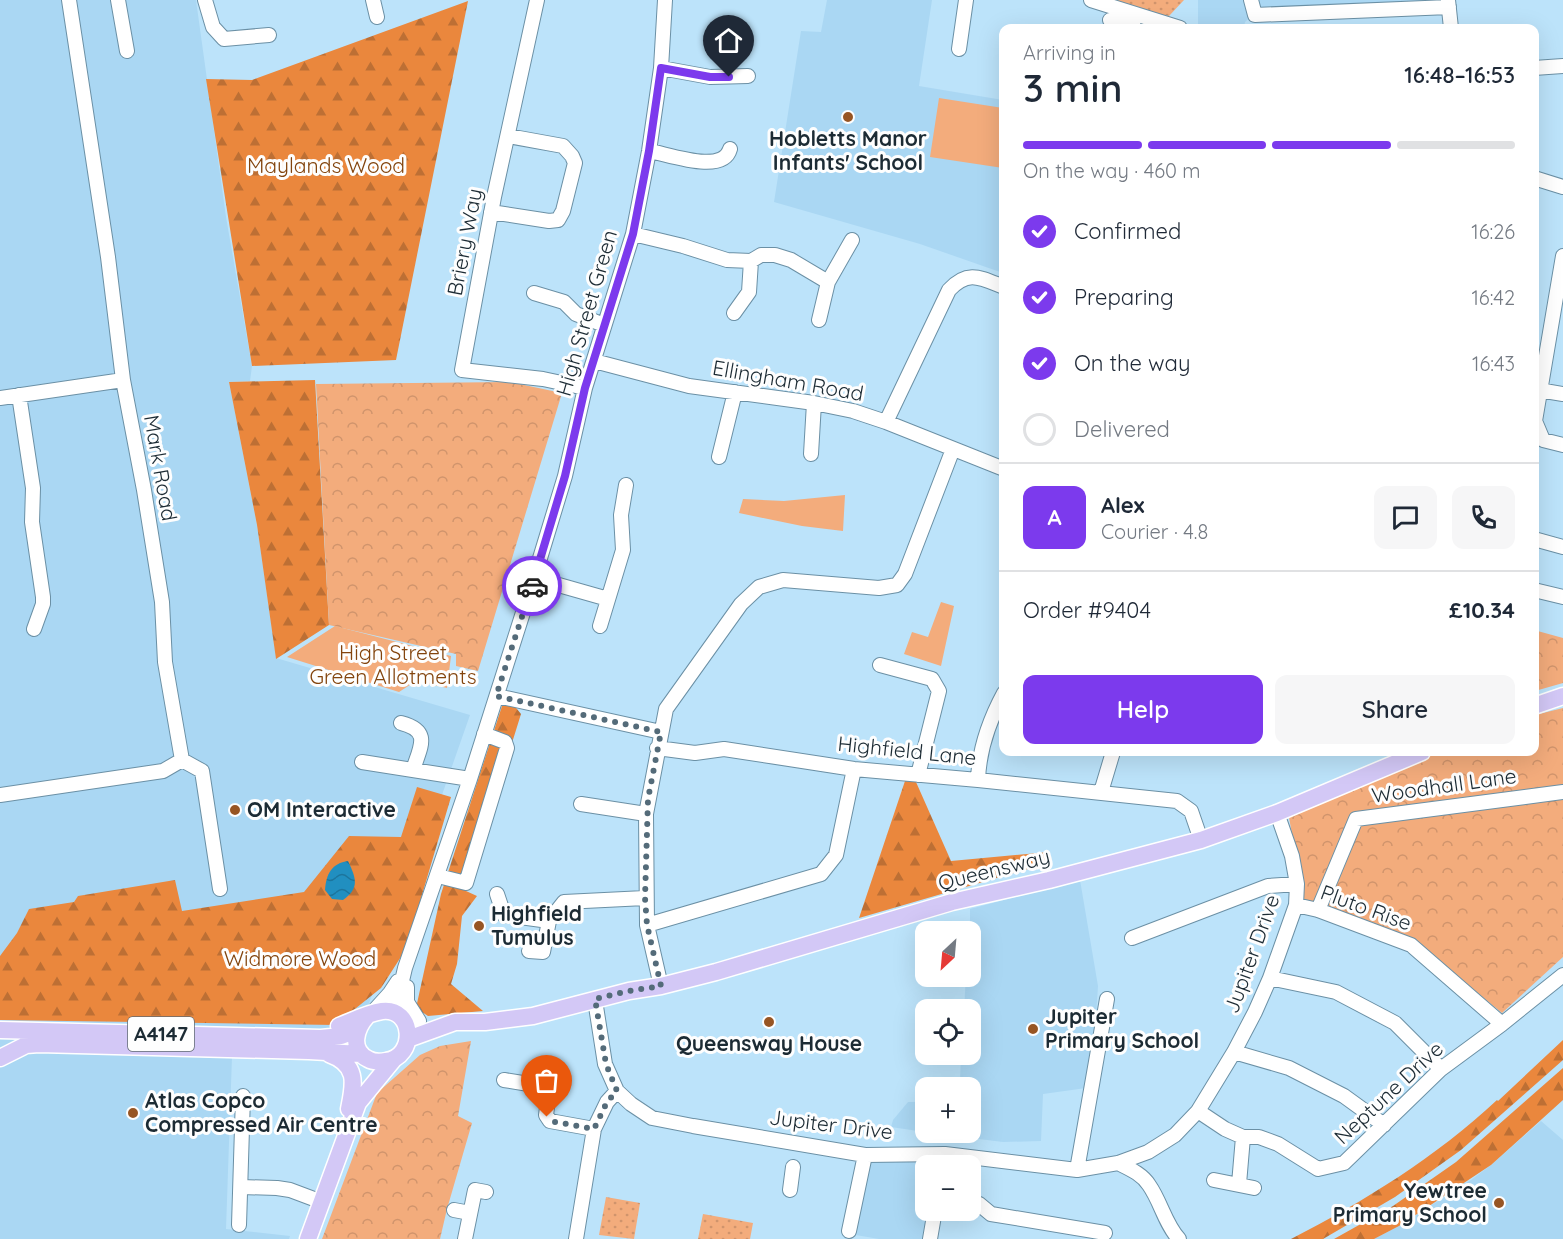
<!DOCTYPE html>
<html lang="en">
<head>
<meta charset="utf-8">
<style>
	:root { --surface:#fff; --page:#f6f6f7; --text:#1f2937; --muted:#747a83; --line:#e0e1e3; --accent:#7c3aed }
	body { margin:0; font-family:Quicksand,sans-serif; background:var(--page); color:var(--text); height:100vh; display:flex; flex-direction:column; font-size:22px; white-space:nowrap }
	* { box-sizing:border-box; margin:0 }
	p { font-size:20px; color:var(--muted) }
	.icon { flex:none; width:33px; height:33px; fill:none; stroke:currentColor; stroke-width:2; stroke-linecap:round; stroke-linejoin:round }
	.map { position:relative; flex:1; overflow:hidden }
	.sheet { position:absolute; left:999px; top:24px; width:540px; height:732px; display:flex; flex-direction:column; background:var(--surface); border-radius:12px; box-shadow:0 6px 24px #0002 }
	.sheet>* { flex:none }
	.needle { width:39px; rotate:206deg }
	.controls { position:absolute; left:915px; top:921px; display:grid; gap:12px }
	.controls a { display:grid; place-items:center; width:66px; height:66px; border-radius:12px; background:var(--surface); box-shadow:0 6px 24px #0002; font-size:30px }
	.pin { position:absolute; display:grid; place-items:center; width:51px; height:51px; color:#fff; margin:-62px -26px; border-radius:50% 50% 50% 0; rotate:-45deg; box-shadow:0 0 6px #0007 }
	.pin .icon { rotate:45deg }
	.courier { position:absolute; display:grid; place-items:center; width:60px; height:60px; margin:-30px; border:4px solid #7c3aed; border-radius:50%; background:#fff; color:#222; box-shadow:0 2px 8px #0007 }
	.overview em { font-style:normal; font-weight:600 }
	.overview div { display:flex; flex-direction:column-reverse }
	.overview { display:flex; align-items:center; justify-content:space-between; height:102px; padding:0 24px }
	h1 { font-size:39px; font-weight:600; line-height:45px }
	.bar { display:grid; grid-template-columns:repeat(4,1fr); gap:9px 6px; align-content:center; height:72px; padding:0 24px }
	.bar i { height:8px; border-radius:4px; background:var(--line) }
	.bar .current { background:var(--accent) }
	.bar p { grid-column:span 4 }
	.line { display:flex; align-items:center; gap:15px; padding:0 24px; border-top:2px solid var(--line) }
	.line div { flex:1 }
	.round { display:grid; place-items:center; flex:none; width:63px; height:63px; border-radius:12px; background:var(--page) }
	ol { padding:0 24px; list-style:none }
	li { display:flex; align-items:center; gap:18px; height:66px }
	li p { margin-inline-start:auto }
	li .icon { padding:6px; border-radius:50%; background:var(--accent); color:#fff; stroke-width:4 }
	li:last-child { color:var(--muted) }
	li i { width:33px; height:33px; border:3px solid var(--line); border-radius:50% }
	.primary-button { display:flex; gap:12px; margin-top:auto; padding:12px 24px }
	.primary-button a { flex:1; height:69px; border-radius:12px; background:var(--accent); color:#fff; font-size:24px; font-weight:600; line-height:69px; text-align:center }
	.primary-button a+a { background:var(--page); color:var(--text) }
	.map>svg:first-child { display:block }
	.built { fill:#aad7f3 }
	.grass { fill:url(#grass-dots) }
	.forest { fill:url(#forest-firs) }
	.park { fill:url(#park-crowns) }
	.garden { fill:#f3ac7c }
	.water { fill:url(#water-waves) }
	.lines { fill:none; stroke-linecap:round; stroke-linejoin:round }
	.minor-casing { stroke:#6b90a5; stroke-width:16 }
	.major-casing { stroke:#fff; stroke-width:19 }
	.minor { stroke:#fff; stroke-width:14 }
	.major { stroke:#d3c8f6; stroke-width:16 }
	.done { stroke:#546b79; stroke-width:6; stroke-dasharray:0 10.8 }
	.route { stroke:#7c3aed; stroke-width:8 }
	.poi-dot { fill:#975523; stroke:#fefefe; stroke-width:2 }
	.labels { text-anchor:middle; stroke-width:6; stroke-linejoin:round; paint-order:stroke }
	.shield { fill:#fefefe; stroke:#606a71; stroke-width:1.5 }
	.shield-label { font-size:20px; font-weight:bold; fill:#1c2b34 }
	.poi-label { font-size:21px; font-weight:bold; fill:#1c2b34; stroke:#fefefe; text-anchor:start }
	.park-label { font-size:21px; fill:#83440d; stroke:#fefefe }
	.street-label { font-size:21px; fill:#1c2b34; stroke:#fefefe }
</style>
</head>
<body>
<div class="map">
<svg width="1563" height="1239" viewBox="0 0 1563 1239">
	<defs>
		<pattern id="grass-dots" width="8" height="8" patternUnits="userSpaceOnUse" patternTransform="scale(1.5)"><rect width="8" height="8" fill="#f3ac7c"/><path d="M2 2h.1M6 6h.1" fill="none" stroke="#d0946c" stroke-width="1.8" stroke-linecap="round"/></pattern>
		<pattern id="forest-firs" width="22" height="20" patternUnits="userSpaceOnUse" patternTransform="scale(1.5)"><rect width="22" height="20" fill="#ea873d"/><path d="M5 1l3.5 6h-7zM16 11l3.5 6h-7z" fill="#bd6f34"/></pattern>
		<pattern id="park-crowns" width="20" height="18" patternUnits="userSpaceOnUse" patternTransform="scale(1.5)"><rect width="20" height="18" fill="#f3ac7c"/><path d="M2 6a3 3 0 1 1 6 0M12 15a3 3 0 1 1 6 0" fill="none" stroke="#d0946c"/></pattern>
		<pattern id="water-waves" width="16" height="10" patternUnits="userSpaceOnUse" patternTransform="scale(1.5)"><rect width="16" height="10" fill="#218fc0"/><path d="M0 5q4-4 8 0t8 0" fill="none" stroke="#1c759d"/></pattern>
	</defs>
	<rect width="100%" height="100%" fill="#bce3fa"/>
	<path class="built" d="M0,0H196L226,217L252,366L250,381L229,382L257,525L276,658L470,715L368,1006L315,1060L232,1057L226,1229L290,1236L289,1239H0Z
		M827,0H932L919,86L1003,100V273L920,244L774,202L801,31L821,32Z
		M1198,0H1441V3L1260,7L1245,22L1244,28H1210L1198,25Z
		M1080,880L1098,986L1094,1048L1086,1088L1043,1094L1041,1141L1003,1142L931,1133L970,1132V1088H926L925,1132L891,1127L893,1120L908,1102H921V1086L927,1080L960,1081L961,1055L970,1054V1010L964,1009L966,977L970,976V909Z
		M1541,1121L1563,1140V1239H1374L1399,1226L1471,1180L1491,1165Z
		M864,1156L939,1160L937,1165L926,1166V1210L929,1211L926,1239H879L850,1234Z"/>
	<path class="grass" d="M1116,0H1184L1169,16L1136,10L1117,3Z
		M606,1197L640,1203L634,1239L599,1235Z
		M703,1214L753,1223L750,1239H698Z"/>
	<path class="forest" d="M468,1L396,360L252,366L206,79L252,80Z
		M315,380L329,625L276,659L257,525L229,382Z
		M513,704L521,714L466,891L477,896L462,916L457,964L451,984L483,1011L428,1016L416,1008L441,894L502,706Z
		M905,781L916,782L951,861L1049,852L1052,862L859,918Z
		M417,787L451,797L406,949L381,988L335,1025L0,1020V956L17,933L29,909L74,902L78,896L175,880L182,911L304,892L349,836L401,837Z
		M1563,1040V1060L1461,1150L1395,1197L1323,1239H1291C1365,1201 1436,1157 1497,1100L1498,1101Z
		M1563,1068V1100L1491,1165L1399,1226L1374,1239H1334L1393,1206L1456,1162Z"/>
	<path class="park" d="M510,382L562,393L478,671L456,666V654L329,625L316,384Z
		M1534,630L1563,638V683L1535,691Z
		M1563,708V957L1502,1013L1413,940L1304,900L1288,812L1435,752H1534L1535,715Z
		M471,1041L458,1116L472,1123L447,1209L440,1239H322L377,1093L420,1055L440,1046Z"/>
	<path class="garden" d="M939,98L1003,108V168L930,157Z
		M845,495L843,531L802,526L739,513L743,499L784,501Z
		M941,602L954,606L941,666L904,654L912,632L928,637Z
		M335,626L451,656L447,688L416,681L399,692L287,657Z"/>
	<path class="water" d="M348,861C356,878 360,888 343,900L332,899L325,890C326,874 332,863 348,861Z"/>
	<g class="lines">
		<defs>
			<path id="minor" d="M118,0L127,51
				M205,0L213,27L224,39L269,35
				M373,0L377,17
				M537,0L494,197L462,370L543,379L585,388
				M1091,0L1180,28
				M1251,0L1255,15L1449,7
				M1448,0L1451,28
				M1110,20L1135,28
				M959,49L966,0
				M661,68L710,77L748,76
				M1534,68L1563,66
				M649,151C668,154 723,175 730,149
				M1534,178L1563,187
				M491,212L549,221L558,220L563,211L575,163L572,156L563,146L508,136
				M633,234L683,246L727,260L751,261L761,255H775L791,260L828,282
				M1563,256L1535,421L1543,440L1563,445
				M534,293L564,302L576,314L604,325
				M734,313L749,292L751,261
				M819,320L828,282L852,240
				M594,361L689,386L814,403L853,411L886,422L1004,469
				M1539,390L1563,394
				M19,395L33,488L32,522L43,597V604L34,629
				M0,398L123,380
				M886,422L949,290C968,269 981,278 1004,287
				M811,454L814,403
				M719,457L735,392
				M1534,539L1563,547
				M534,578L608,599
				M1534,590L1563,597
				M600,626L623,550L621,515L626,485
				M880,665L932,679L939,691L918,775
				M497,696L661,732
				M401,723C432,731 420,747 413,770
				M657,748L695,753L724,749L854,769L978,780L1177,801L1191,811L1201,840
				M182,760L202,771L220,889
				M362,762L470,779
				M978,780C979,750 990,719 1004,693
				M1101,792L1113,752
				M0,795L163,771L182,760L165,662L162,602L144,490L123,380L108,257L69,0
				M581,804L646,814
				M438,876L466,883L507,748L505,742L484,734
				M497,894L504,915L549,921
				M1296,905L1318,910L1411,945L1502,1024
				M1318,910L1356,819L1563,792
				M647,925L821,874L836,855L854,769
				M1132,938L1268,886L1297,884
				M529,951L543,952L549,921L564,902L645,898
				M1270,978L1336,992L1395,1023L1441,1069
				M661,986L647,925L646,814L666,709L741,604L759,587L783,580L879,588L897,585L905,574L953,449
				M407,987V1002L419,1021
				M595,1000L605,1064L617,1091L631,1104L652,1118L693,1126L865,1155L945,1154L1077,1170L1118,1163L1148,1152L1175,1135L1198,1111L1234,1052L1255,1012L1270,978L1296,905L1297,884L1292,856L1277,813
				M371,1014L390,993L398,981
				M400,1016L398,998L405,968L470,779L534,578L565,476L585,388L633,234L649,151L661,68L665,0
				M1234,1052L1289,1068L1344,1096L1384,1125
				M504,1080L541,1086L549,1093L546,1115L550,1121L594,1129
				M1198,1111L1225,1129L1243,1137H1259L1278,1144L1318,1169L1344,1163L1441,1069L1502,1024L1563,975
				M1118,1163C1130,1169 1142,1174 1149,1185C1161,1202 1165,1224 1179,1239
				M1077,1170L1107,999
				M1214,1180L1254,1188
				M1239,1184L1243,1137
				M241,1187L277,1188L290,1190L322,1202
				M790,1190L793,1167
				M970,1203L979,1204L991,1214L1105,1233
				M454,1210L470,1213
				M239,1225L243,1096
				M849,1231L865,1155
				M465,1239L475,1190L486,1192
				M576,1239L594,1129L607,1102L617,1091
				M930,1239L935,1210"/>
			<path id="major" d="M1534,706L1563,696
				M339,1026C352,1021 368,1013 382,1011C414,1007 417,1057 386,1061C380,1062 373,1062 368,1059C349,1050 356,1028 367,1016
				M0,1030L321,1038L341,1036L357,1030
				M408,1039L455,1022H485L533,1016L629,991L661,986L716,972L952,902L1049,880L1201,840L1277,813L1422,752
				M329,1054C359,1065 354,1084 349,1109
				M0,1058L26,1045L39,1044L309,1051L361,1054
				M308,1239L358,1103L394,1059"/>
		</defs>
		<use href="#minor" class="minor-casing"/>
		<use href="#major" class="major-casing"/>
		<use href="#minor" class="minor"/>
		<use href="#major" class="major"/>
	</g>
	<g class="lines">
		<path class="done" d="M532,586L496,696L661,732L648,799L645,898L647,925L661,986L629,991L595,999L606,1064L617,1091L607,1102L594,1129L550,1121L547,1117"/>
		<path class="route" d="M532,586L565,476L585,388L633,234L649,151L661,68L710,77H729"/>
	</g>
	<g class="poi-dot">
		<circle cx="848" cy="117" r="6"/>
		<circle cx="235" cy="810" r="6"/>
		<circle cx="479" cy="926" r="6"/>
		<circle cx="769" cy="1022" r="6"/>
		<circle cx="1033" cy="1029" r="6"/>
		<circle cx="133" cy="1113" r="6"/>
		<circle cx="1499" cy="1203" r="6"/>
	</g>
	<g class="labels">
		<rect class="shield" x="128" y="1017" width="66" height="34" rx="4.5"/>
		<g class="shield-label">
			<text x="161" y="1041">A4147</text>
		</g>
		<g class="poi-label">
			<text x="848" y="146" text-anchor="middle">Hobletts Manor<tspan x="848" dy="24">Infants' School</tspan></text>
			<text x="247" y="817">OM Interactive</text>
			<text x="491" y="921">Highfield<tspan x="491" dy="24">Tumulus</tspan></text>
			<text x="1045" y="1024">Jupiter<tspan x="1045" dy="24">Primary School</tspan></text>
			<text x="769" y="1051" text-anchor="middle">Queensway House</text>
			<text x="145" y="1108">Atlas Copco<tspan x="145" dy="24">Compressed Air Centre</tspan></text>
			<text x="1487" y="1198" text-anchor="end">Yewtree<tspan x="1487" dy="24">Primary School</tspan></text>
		</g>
		<g class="park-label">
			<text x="326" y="173">Maylands Wood</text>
			<text x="393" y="660">High Street<tspan x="393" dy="24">Green Allotments</tspan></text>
			<text x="300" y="966">Widmore Wood</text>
		</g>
		<g class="street-label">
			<text transform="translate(465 242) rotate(-79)" y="7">Briery Way</text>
			<text transform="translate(587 313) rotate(-74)" y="7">High Street Green</text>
			<text transform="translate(788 381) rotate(10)" y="7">Ellingham Road</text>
			<text transform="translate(160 468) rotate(80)" y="7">Mark Road</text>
			<text transform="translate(907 751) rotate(6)" y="7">Highfield Lane</text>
			<text transform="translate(1444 786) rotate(-8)" y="7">Woodhall Lane</text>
			<text transform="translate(994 870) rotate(-14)" y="7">Queensway</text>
			<text transform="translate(1366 908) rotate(20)" y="7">Pluto Rise</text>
			<text transform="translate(1252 954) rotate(-70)" y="7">Jupiter Drive</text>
			<text transform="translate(1389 1093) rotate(-43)" y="7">Neptune Drive</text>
			<text transform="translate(831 1125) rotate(7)" y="7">Jupiter Drive</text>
		</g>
	</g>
</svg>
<div class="controls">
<a><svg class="needle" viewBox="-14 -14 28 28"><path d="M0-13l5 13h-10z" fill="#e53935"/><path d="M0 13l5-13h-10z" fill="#747a83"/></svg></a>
<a><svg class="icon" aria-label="locate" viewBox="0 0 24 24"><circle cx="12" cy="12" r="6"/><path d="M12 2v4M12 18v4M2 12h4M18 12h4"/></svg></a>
<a>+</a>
<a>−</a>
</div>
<div class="pin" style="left:547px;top:1117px;background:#ea580c"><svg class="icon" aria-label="bag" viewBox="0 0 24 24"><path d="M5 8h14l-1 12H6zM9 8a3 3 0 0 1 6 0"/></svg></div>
<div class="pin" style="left:729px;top:77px;background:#1f2937"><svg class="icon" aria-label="home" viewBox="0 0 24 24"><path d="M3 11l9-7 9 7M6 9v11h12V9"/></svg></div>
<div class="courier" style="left:532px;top:586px"><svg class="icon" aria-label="car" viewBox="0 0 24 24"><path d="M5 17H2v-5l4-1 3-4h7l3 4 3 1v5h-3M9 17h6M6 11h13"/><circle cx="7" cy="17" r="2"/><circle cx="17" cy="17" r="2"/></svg></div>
<section class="sheet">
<div class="overview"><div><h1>3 min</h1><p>Arriving in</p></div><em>16:48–16:53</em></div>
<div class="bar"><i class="current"></i><i class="current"></i><i class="current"></i><i></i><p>On the way · 460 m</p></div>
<ol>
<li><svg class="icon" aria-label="check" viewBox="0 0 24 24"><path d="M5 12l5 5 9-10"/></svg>Confirmed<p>16:26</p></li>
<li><svg class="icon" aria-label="check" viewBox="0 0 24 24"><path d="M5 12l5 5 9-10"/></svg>Preparing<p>16:42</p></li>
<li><svg class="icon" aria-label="check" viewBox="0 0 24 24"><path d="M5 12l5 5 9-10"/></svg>On the way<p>16:43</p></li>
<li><i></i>Delivered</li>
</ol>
<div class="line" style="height:108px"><b class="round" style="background:var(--accent);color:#fff">A</b><div><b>Alex</b><p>Courier · 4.8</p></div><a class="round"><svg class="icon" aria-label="chat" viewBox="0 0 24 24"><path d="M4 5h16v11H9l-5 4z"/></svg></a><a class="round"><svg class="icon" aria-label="phone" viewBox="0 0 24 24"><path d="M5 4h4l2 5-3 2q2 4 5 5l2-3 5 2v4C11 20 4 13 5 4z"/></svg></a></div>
<div class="line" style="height:78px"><div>Order #9404</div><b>£10.34</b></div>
<div class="primary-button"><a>Help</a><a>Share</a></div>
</section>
</div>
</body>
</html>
